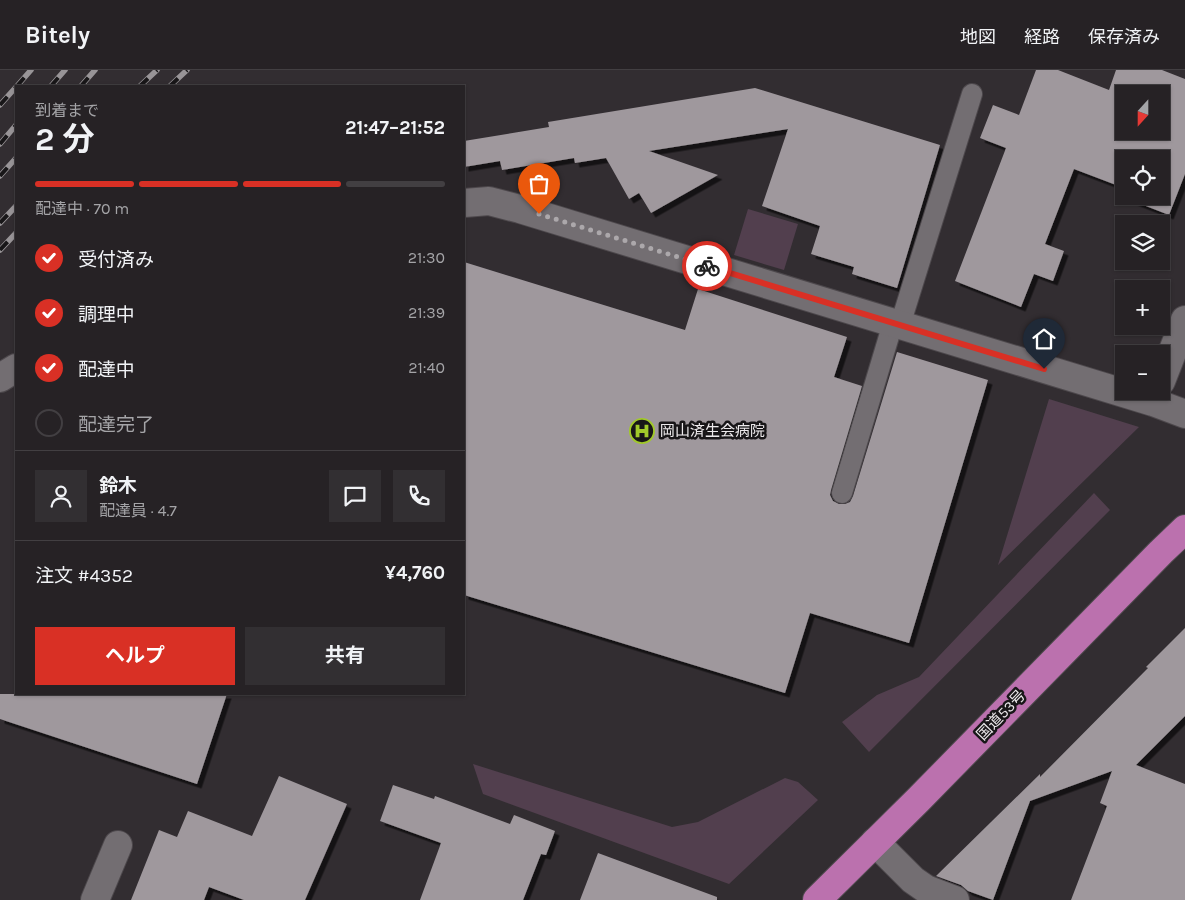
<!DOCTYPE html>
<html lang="ja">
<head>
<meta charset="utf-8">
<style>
	:root { --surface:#262225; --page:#322f32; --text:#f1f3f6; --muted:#a4a4a7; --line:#423f42; --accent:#d93025 }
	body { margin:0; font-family:Karla,"Noto Sans JP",sans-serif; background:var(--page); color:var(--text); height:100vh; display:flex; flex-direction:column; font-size:19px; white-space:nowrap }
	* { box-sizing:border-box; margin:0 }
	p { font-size:16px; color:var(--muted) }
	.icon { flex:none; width:28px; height:28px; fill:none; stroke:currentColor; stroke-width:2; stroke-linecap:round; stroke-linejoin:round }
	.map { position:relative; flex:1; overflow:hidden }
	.side { position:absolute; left:15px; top:15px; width:450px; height:610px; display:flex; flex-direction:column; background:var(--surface); border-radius:0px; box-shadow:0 1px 4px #0004,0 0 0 1px var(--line) }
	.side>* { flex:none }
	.needle { width:32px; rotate:201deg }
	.buttons { position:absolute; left:1115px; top:15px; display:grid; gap:10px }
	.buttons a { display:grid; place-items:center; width:55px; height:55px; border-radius:0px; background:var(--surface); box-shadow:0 1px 4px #0004,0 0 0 1px var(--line); font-size:25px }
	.pin { position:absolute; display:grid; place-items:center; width:42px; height:42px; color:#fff; margin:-51px -21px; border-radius:50% 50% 50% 0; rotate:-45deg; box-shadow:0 0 5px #0007 }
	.pin .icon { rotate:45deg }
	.courier { position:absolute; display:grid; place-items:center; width:50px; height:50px; margin:-25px; border:4px solid #d93025; border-radius:50%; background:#fff; color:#222; box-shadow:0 1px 6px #0007 }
	.summary em { font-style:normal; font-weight:700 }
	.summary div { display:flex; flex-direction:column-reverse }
	.summary { display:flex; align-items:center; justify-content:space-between; height:85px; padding:0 20px }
	h1 { font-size:32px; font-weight:700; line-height:38px }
	.bar { display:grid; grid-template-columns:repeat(4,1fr); gap:8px 5px; align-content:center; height:60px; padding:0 20px }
	.bar i { height:6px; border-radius:4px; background:var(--line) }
	.bar .current { background:var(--accent) }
	.bar p { grid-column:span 4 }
	.line { display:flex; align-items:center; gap:12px; padding:0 20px; border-top:1px solid var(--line) }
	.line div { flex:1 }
	.round { display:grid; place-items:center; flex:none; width:52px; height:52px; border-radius:0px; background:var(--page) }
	ol { padding:0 20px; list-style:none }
	li { display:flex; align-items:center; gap:15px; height:55px }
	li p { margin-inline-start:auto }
	li .icon { padding:5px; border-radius:50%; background:var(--accent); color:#fff; stroke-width:4 }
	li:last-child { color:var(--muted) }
	li i { width:28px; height:28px; border:2px solid var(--line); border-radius:50% }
	.action { display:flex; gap:10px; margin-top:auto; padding:10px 20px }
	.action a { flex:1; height:58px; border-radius:0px; background:var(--accent); color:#fff; font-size:20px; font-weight:700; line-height:58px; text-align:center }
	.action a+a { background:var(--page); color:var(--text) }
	header { display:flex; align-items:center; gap:30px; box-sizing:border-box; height:70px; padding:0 25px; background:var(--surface); border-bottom:1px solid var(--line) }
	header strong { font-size:24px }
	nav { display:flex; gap:28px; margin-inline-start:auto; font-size:18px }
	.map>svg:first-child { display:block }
	.green { fill:#523f4e }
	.building { fill:#9f989d; fill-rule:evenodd; filter:url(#shadow) }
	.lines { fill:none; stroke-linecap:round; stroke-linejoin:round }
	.lane-casing { stroke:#4d484c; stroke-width:22 }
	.street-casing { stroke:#4d484c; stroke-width:30 }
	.highway-casing { stroke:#4d484c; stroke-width:30 }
	.lane { stroke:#736e72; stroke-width:20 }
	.street { stroke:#736e72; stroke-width:28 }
	.highway { stroke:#bb71ae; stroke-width:28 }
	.rail-casing { stroke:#989497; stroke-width:5.5 }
	.rail { stroke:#181618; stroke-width:4; stroke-dasharray:11; stroke-linecap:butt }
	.done { stroke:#aca8ab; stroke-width:5; stroke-dasharray:0 9 }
	.route { stroke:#d93025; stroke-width:6 }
	.labels { text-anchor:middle; stroke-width:5; stroke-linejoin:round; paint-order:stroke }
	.poi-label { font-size:15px; fill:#edeaec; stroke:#181618; text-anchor:start }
	.street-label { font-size:15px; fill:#edeaec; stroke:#181618 }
</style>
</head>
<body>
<header>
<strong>Bitely</strong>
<nav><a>地図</a><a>経路</a><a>保存済み</a></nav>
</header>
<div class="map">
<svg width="1185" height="830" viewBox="0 0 1185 830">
	<defs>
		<filter id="shadow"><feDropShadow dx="4.5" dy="4.5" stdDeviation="0" flood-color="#0009"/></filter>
	</defs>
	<rect width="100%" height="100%" fill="#322d31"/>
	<path class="green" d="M748,139L798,154L784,200L734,185Z
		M1049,329L1139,357L998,495Z
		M1094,423L1110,440L869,682L842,652L877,625L919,607Z
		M473,694L672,757L698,752L785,708L798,712L818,730L729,814L483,724Z"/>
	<path class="building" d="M1036,0H1058L1109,20L1116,0H1162L1185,9V104L1169,145L1128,129L1129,126H1161V89H1124V118L1074,99L1045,174L1064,181L1053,211L1034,204L1021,237L955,211L1006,78L980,68L993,35L1019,45ZM1124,24H1161V61H1124Z
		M755,18L940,75L897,218L852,204L854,197L811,184L820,156L762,136L788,59L649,81L718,105L651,143L639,123L629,129L606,88L575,93L574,88L502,100L500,91L464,97V71L549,57L548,52Z
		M464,192L685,260L698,219L847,267L834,307L862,316L831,420L830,425L833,431L839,434H845L850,432L853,426L897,282L988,310L909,573L810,543L785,623L464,525Z
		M1185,558V646L1136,695L1185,714V830H1071L1107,736L1100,733L1112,701L1030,731L993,830L968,821L961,815L936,806L1040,704V707L1148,598L1146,597Z
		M0,624H227L197,714L0,649Z
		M279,706L347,734L305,830H244L209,817L204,830H131L159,760L177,767L188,741L252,766Z
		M393,715L434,729L435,726L510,754L514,745L555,761L546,785L541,784L523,830H420L441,773L380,751Z
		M598,783L717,827V830H580Z"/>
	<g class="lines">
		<defs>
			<path id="lane" d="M900,255L972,24
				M842,423L893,253"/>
			<path id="street" d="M464,133L489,131L520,139L1153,332L1185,344
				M0,308L16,298
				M1161,311L1185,250
				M875,772L913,810L926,819L955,830
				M95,830L118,775"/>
			<path id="highway" d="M817,830L918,730L1161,482L1185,459"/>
		</defs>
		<use href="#lane" class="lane-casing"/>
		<use href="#street" class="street-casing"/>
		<use href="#highway" class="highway-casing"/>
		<use href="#lane" class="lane"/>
		<use href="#street" class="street"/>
		<use href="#highway" class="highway"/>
		<defs>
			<path id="rail" d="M17,16L31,0
				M51,16L65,0
				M81,16L95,0
				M140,16L157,0
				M170,16L187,0
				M0,35L16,17
				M0,74L16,55
				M0,106L16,88
				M0,153L16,136
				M0,180L16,163"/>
		</defs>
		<use href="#rail" class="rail-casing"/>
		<use href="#rail" class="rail"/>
	</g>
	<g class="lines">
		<path class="done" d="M539,144L707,196"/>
		<path class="route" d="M707,196L1044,299"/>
	</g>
	<defs>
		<symbol id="hospital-ring" viewBox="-11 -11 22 22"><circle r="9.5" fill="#181618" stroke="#a1c92a" stroke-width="1.5"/><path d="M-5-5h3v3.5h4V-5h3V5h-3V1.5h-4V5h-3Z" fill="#a1c92a"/></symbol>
	</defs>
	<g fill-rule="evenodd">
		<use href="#hospital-ring" x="628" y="347" width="28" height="28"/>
	</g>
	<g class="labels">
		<g class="poi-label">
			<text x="660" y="366">岡山済生会病院</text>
		</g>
		<g class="street-label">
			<text transform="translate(1001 645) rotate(-46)" y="5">国道53号</text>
		</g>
	</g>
</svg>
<div class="buttons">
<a><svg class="needle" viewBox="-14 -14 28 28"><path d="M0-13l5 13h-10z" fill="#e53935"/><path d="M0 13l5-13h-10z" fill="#a4a4a7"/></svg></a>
<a><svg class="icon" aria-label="locate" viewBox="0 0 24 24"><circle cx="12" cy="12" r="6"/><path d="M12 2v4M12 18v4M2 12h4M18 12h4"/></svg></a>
<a><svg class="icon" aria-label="layers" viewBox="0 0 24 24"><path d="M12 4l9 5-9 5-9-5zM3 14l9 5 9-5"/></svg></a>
<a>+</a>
<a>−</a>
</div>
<div class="pin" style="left:539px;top:144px;background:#ea580c"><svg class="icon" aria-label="bag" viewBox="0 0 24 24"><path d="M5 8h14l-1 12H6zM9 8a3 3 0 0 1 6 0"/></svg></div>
<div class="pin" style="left:1044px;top:299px;background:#1f2937"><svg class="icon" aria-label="home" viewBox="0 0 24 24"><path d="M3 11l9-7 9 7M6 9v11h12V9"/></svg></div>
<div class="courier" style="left:707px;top:196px"><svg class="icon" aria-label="bike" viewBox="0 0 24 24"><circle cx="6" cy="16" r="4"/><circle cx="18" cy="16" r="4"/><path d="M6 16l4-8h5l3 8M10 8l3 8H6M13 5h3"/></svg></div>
<section class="side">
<div class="summary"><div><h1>2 分</h1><p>到着まで</p></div><em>21:47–21:52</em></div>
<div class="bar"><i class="current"></i><i class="current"></i><i class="current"></i><i></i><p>配達中 · 70 m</p></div>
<ol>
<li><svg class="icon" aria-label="check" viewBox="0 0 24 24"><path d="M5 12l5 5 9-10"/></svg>受付済み<p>21:30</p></li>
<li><svg class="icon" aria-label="check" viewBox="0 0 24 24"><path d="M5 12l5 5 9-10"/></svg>調理中<p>21:39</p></li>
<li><svg class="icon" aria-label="check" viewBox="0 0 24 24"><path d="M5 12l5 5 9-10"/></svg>配達中<p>21:40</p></li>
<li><i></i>配達完了</li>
</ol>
<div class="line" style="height:90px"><a class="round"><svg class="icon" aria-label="person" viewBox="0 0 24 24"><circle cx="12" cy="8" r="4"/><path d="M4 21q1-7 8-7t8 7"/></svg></a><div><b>鈴木</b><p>配達員 · 4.7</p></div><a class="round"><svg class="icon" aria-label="chat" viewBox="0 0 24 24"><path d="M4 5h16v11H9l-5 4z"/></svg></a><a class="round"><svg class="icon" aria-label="phone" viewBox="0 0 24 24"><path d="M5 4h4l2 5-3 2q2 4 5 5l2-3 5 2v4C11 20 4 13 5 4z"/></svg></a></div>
<div class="line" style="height:65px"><div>注文 #4352</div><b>¥4,760</b></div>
<div class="action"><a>ヘルプ</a><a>共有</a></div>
</section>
</div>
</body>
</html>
